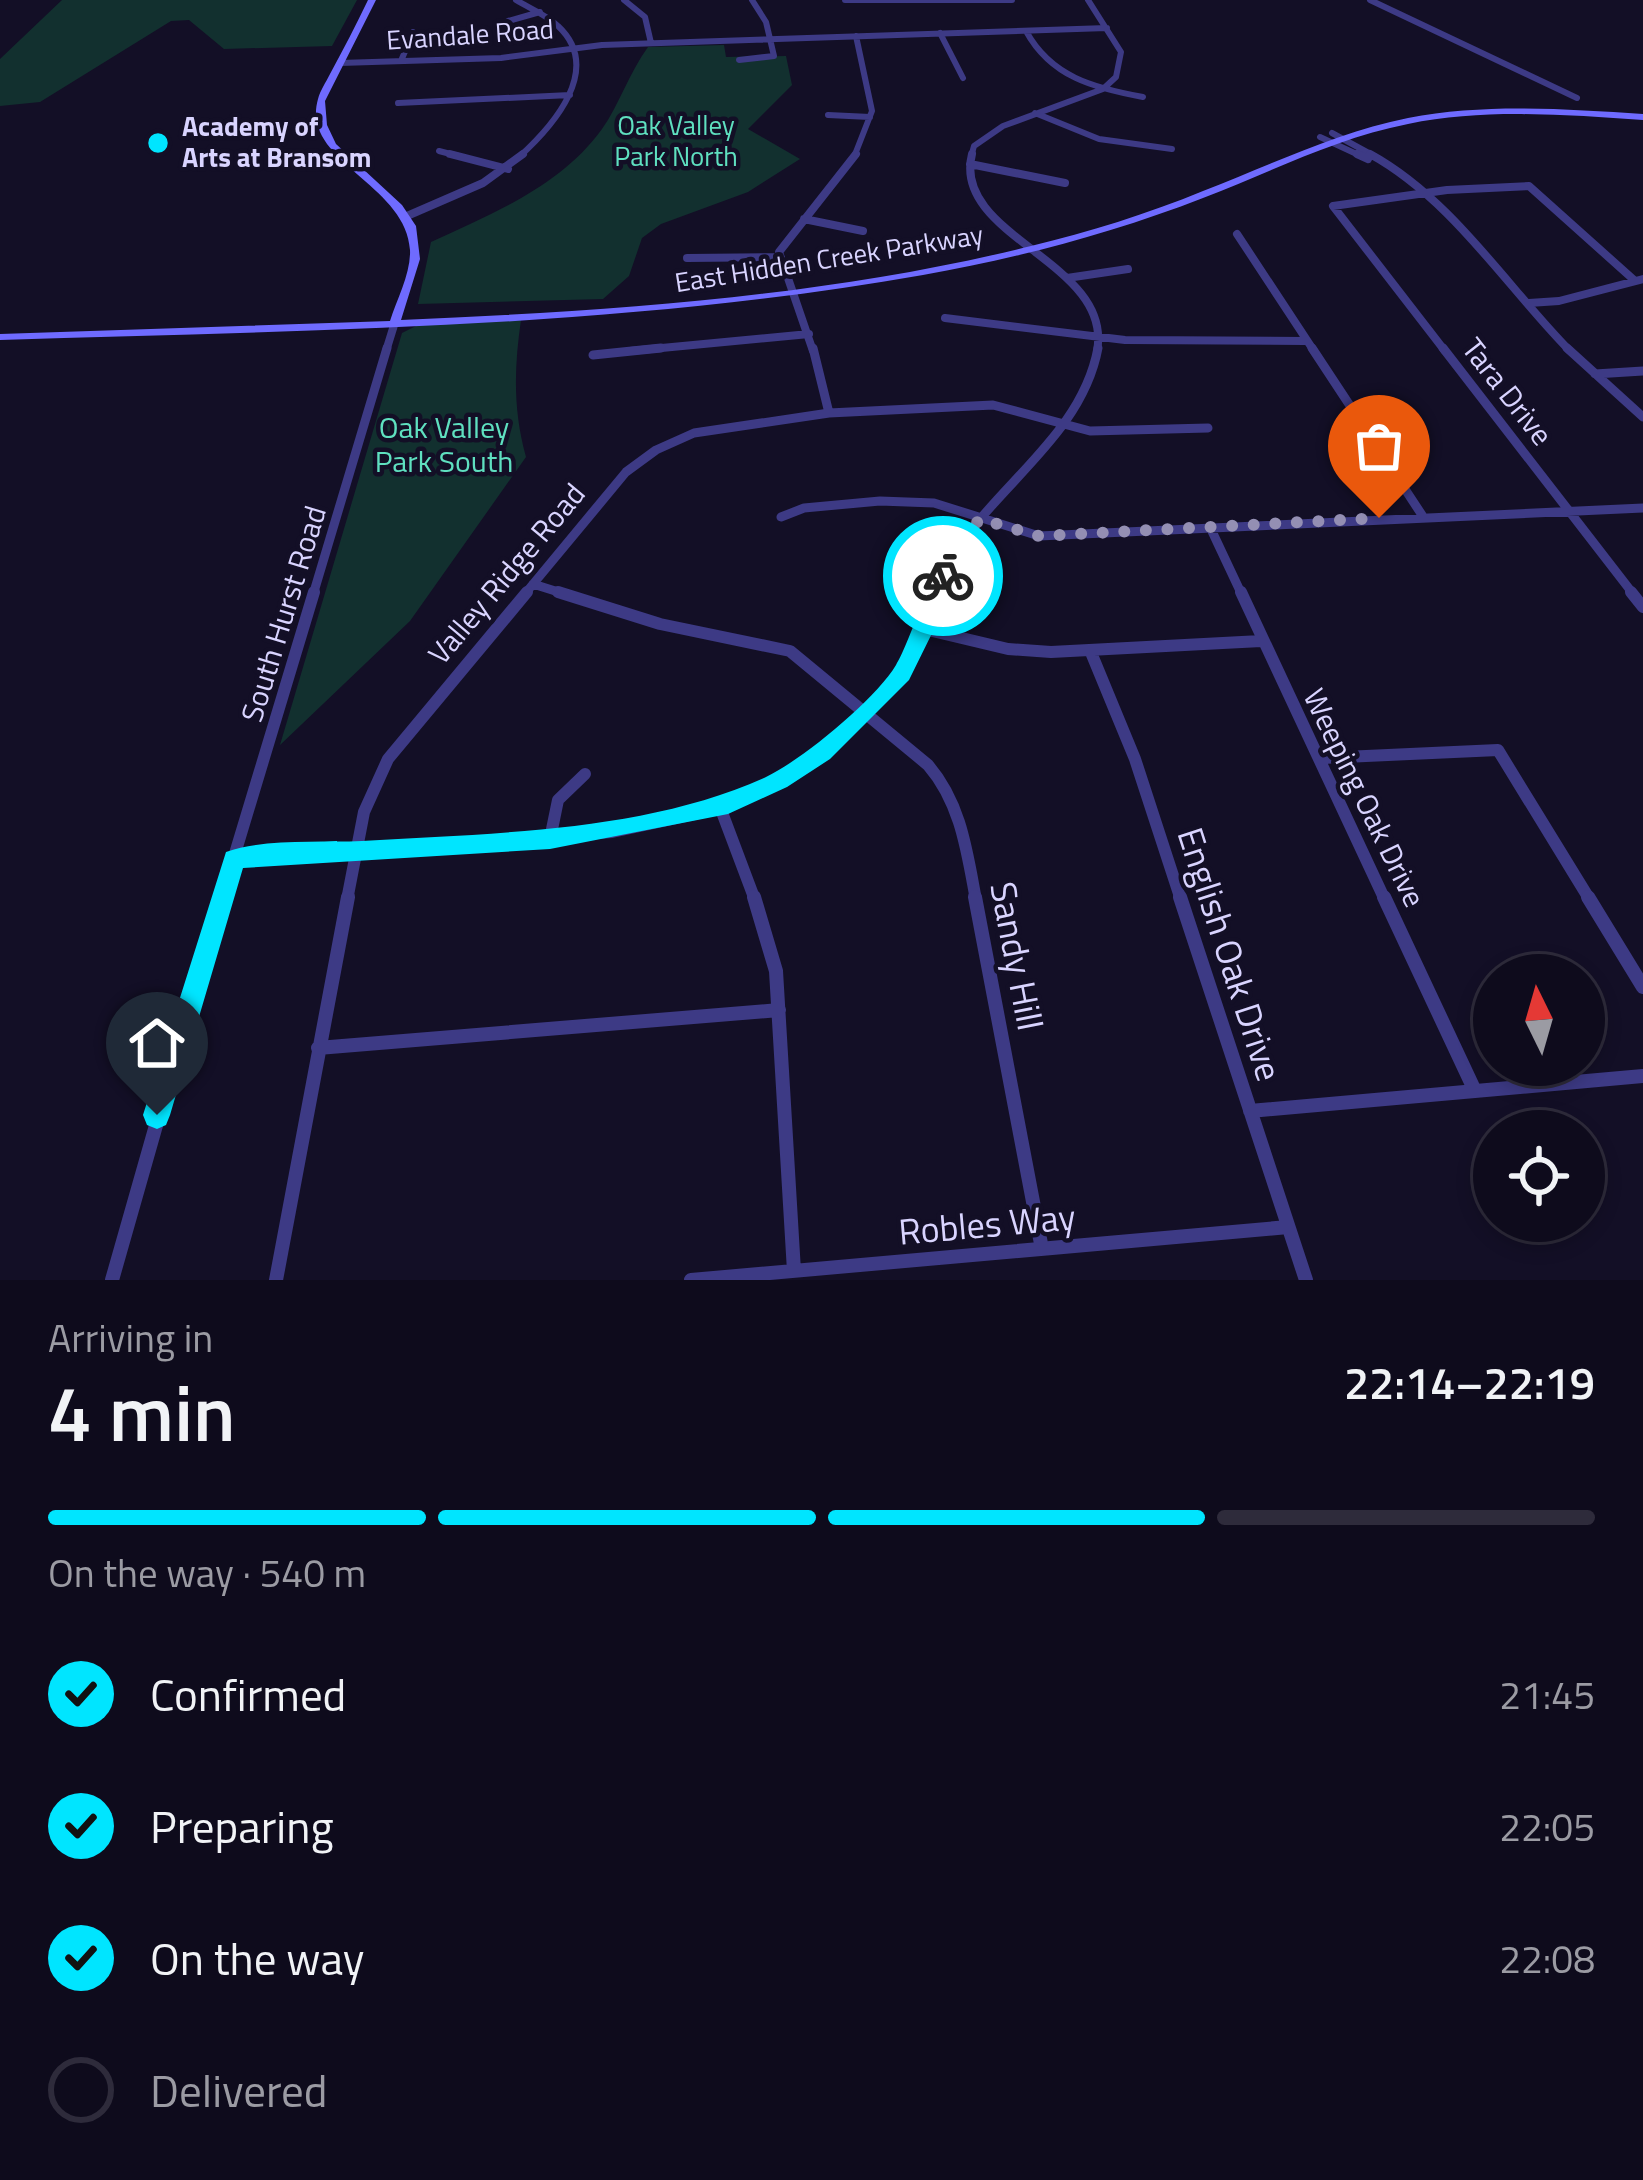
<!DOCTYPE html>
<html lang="en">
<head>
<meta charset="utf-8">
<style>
	:root { --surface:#0e0b1c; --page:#171425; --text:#f1f3f6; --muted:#9b9ba3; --line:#2e2b3b; --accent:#00e5ff }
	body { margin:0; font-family:"Titillium Web",sans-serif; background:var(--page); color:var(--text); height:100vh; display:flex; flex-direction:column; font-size:45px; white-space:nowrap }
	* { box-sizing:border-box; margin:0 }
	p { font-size:39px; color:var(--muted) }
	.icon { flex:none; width:66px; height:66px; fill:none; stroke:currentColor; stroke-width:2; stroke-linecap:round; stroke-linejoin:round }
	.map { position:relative; height:1280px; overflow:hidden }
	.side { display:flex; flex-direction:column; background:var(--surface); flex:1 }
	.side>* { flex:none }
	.needle { width:78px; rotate:355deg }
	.controls { position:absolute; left:1473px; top:954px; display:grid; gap:24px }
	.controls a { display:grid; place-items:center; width:132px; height:132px; border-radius:50%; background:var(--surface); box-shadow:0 6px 18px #0003,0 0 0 3px var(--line); font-size:60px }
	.pin { position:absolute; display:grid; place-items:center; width:102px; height:102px; color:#fff; margin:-123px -51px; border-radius:50% 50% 50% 0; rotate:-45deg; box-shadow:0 0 12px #0007 }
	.pin .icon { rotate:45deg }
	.courier { position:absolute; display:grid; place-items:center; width:120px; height:120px; margin:-60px; border:9px solid #00e5ff; border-radius:50%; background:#fff; color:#222; box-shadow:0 3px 15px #0007 }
	.headline em { font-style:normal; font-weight:600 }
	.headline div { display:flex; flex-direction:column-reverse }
	.headline { display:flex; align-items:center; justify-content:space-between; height:204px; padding:0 48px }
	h1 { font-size:78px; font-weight:600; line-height:90px }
	.bar { display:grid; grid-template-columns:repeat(4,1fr); gap:18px 12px; align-content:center; height:144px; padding:0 48px }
	.bar i { height:15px; border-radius:9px; background:var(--line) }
	.bar .on { background:var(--accent) }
	.bar p { grid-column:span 4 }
	ol { padding:0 48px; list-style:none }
	li { display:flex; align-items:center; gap:36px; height:132px }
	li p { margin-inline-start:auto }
	li .icon { padding:12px; border-radius:50%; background:var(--accent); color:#111; stroke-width:4 }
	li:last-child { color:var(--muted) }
	li i { width:66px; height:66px; border:6px solid var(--line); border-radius:50% }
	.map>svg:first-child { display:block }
	.green { fill:#12302f }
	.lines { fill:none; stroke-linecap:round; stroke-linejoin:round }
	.street-far4 { stroke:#3d3a85; stroke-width:6 }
	.street-far3 { stroke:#3d3a85; stroke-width:8 }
	.street-far2 { stroke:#3d3a85; stroke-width:9 }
	.street-far1 { stroke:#3d3a85; stroke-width:12 }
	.street { stroke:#3d3a85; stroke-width:14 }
	.secondary { fill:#6f6bff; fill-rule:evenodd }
	.route { fill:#00e5ff }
	.done { stroke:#948fb3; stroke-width:12; stroke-dasharray:0 21.6 }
	.poi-dot { fill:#00e5ff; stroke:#130f26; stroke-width:4.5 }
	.labels { text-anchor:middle; stroke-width:9; stroke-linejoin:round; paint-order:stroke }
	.far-street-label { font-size:27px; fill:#d9d4ff; stroke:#130f26 }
	.far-park-label { font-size:27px; fill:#5fe0c0; stroke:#130f26 }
	.far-poi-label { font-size:27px; font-weight:bold; fill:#d9d4ff; stroke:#130f26; text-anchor:start }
	.street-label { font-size:30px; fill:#d9d4ff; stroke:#130f26 }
	.park-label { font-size:30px; fill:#5fe0c0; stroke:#130f26 }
	.near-street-label { font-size:36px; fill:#d9d4ff; stroke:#130f26 }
</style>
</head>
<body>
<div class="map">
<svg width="1643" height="1280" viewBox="0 0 1643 1280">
	<rect width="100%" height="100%" fill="#130f26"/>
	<path class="green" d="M62,0H357L332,46L224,49L189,20L171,21L40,102L0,106V59Z
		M724,45L726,57L786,56L792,85L748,129L800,159L748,192L661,224L642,238L629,276L603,299L418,304L431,242C493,213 560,187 602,129C619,105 629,73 648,47Z
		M521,320C514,368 513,410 526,457L410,621L280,745L402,333L418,325Z"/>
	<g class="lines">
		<path class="street-far4" d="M516,0C529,8 547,15 558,26C604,69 553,126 519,157
			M624,0L645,17L651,43
			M845,0H1012
			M1370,0L1577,98
			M508,21L540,12
			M1026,31C1051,77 1094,88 1143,97
			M940,33L963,78
			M739,60L774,56L766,22L752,0
			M401,61L413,32
			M340,63L501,58L602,45L1107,28
			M398,103L570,95
			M1035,113L1099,139L1172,149
			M828,115L870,117
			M1332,133L1376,157
			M1320,137L1363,157
			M439,151L462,157
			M854,157L872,111L856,36
			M971,157L974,146L1003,126L1103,89L1116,77L1121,52L1088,0"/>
		<path class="street-far3" d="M450,154L508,169
			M972,154C951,237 1114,262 1097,351
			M1357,154L1368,159
			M1370,154C1452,199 1506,286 1570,351
			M970,164L1065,183
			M407,216L483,183L523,154
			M804,219L863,231
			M1237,234L1314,351
			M687,258L780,257
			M1067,278L1128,269
			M1529,303L1559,301L1643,279
			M945,318L1125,340L1305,341
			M386,351L395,322
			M630,351L809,334
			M813,351L779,252L856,154
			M1445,351L1333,206L1447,190L1529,186L1634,280"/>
		<path class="street-far2" d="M813,348L829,413
			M1312,348L1422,515
			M1443,348L1634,595
			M1567,348L1643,417
			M593,355L661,348
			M1595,374L1643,371
			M781,517L804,508L880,501L934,503L1039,536L1643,508
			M1210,527L1242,595
			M533,584L568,595
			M313,595L387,348
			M524,595L626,472L656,450L694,433L829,413L993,405L1090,431L1208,428
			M934,595C966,500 1079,450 1098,348"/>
		<path class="street-far1" d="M558,592L660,624L790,651L928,765C961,803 967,852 976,900
			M1241,592L1385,900
			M1631,592L1643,607
			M924,629L1008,649L1051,652L1261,641
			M1090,650L1135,759L1181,900
			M1322,758L1498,750L1590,900
			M720,807L755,900
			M550,839L558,800L585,774
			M234,859L612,832L700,813L741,799L813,759L885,693L908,665L935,592
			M221,900L314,592
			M347,900L364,812L388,759L527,592"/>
		<path class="street" d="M754,897L776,971L794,1271
			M975,897L1042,1249
			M1180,897L1306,1280
			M1384,897L1475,1091
			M1588,897L1643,987
			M318,1048L779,1010
			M1250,1111L1643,1076
			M112,1280L221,897
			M276,1280L348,897
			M691,1280L1288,1227"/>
		<path class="secondary" d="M368,0H376L325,101L327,125L336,144L402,205L416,226L420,259L401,320C611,311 826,297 1031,246C1089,232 1147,214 1203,191C1271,165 1337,132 1408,118C1485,103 1565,109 1643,114V120C1565,115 1485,108 1408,124C1336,138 1271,172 1203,198C1113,233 1019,258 923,275C618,329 308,330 0,340V334L390,321C397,299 411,273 410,250C406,183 300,162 318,99C320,91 326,82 330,74C343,50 356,25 368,0Z"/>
	</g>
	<path class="route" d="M943,569L953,576L942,613L909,680L830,759L787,787L728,814L550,849L243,868L170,1115L166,1125L157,1129L147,1125L143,1115L226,852C266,838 320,843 362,841C493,833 645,832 766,777C802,760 876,699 896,665C909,645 929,576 943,569Z"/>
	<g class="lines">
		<path class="done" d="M943,576L950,554L980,519L1039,536L1379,518"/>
	</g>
	<circle class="poi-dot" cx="158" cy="143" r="12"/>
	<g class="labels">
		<g class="far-street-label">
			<text transform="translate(470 35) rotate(-4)" y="9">Evandale Road</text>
			<text transform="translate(829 259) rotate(-9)" y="9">East Hidden Creek Parkway</text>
		</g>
		<g class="far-park-label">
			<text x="676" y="135">Oak Valley<tspan x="676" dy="31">Park North</tspan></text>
		</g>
		<g class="far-poi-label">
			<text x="182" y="136">Academy of<tspan x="182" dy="31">Arts at Bransom</tspan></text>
		</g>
		<g class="street-label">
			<text transform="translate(1507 392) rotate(52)" y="10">Tara Drive</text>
			<text transform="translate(507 574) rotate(-50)" y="10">Valley Ridge Road</text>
			<text transform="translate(284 614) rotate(-73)" y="10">South Hurst Road</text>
			<text transform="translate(1364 798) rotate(64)" y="10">Weeping Oak Drive</text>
		</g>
		<g class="park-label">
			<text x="444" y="438">Oak Valley<tspan x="444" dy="34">Park South</tspan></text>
		</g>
		<g class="near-street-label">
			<text transform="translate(1230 954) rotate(72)" y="13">English Oak Drive</text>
			<text transform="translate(1017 956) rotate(79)" y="13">Sandy Hill</text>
			<text transform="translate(987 1224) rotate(-5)" y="13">Robles Way</text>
		</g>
	</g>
</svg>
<div class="controls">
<a><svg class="needle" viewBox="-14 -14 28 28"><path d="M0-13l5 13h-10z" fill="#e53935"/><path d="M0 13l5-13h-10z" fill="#9b9ba3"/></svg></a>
<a><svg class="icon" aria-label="locate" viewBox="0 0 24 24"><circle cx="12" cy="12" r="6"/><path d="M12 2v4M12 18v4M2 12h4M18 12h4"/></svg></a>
</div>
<div class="pin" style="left:1379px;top:518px;background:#ea580c"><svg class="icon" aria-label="bag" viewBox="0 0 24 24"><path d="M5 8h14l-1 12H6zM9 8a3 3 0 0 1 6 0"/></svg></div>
<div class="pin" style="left:157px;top:1115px;background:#1f2937"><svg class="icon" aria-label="home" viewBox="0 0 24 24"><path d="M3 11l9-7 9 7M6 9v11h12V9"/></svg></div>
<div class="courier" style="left:943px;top:576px"><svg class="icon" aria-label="bike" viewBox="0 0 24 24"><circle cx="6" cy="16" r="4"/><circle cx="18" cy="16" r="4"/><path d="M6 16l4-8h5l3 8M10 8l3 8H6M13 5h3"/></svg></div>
</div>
<section class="side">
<div class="headline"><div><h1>4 min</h1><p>Arriving in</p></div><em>22:14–22:19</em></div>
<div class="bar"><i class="on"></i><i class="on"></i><i class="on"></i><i></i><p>On the way · 540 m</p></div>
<ol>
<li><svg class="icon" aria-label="check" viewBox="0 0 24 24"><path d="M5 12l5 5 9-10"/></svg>Confirmed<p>21:45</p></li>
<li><svg class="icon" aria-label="check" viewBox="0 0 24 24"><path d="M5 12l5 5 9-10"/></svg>Preparing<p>22:05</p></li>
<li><svg class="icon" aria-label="check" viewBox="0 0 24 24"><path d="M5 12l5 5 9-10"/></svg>On the way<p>22:08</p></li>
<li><i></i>Delivered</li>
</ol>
</section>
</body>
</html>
